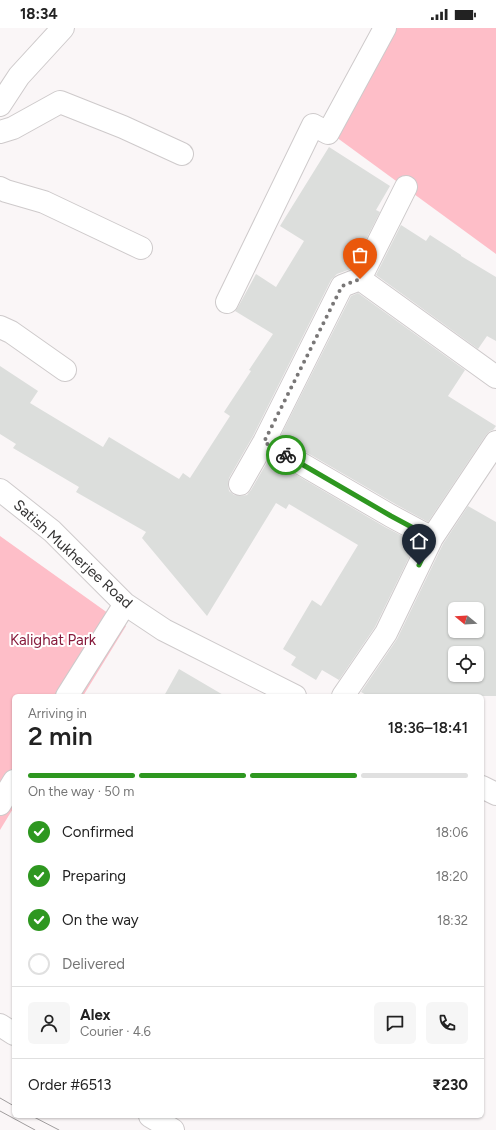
<!DOCTYPE html>
<html lang="en">
<head>
<meta charset="utf-8">
<style>
	:root { --surface:#fff; --page:#f6f6f6; --text:#222; --muted:#767676; --line:#e0e0e0; --accent:#2e9720 }
	body { margin:0; font-family:Figtree,sans-serif; background:var(--page); color:var(--text); height:100vh; display:flex; flex-direction:column; font-size:15px; white-space:nowrap }
	* { box-sizing:border-box; margin:0 }
	p { font-size:13px; color:var(--muted) }
	.icon { flex:none; width:22px; height:22px; fill:none; stroke:currentColor; stroke-width:2; stroke-linecap:round; stroke-linejoin:round }
	.map { position:relative; flex:1; overflow:hidden }
	.details { position:absolute; left:12px; top:666px; width:472px; height:424px; display:flex; flex-direction:column; background:var(--surface); border-radius:6px; box-shadow:0 1px 3px #0004 }
	.details>* { flex:none }
	.needle { width:26px; rotate:288deg }
	.tools { position:absolute; left:448px; top:574px; display:grid; gap:8px }
	.tools a { display:grid; place-items:center; width:36px; height:36px; border-radius:6px; background:var(--surface); box-shadow:0 1px 3px #0004; font-size:20px }
	.pin { position:absolute; display:grid; place-items:center; width:34px; height:34px; color:#fff; margin:-41px -17px; border-radius:50% 50% 50% 0; rotate:-45deg; box-shadow:0 0 4px #0007 }
	.pin .icon { rotate:45deg }
	.courier { position:absolute; display:grid; place-items:center; width:40px; height:40px; margin:-20px; border:3px solid #2e9720; border-radius:50%; background:#fff; color:#222; box-shadow:0 1px 5px #0007 }
	.head em { font-style:normal; font-weight:600 }
	.head div { display:flex; flex-direction:column-reverse }
	.head { display:flex; align-items:center; justify-content:space-between; height:68px; padding:0 16px }
	h1 { font-size:26px; font-weight:600; line-height:30px }
	.bar { display:grid; grid-template-columns:repeat(4,1fr); gap:6px 4px; align-content:center; height:48px; padding:0 16px }
	.bar i { height:5px; border-radius:3px; background:var(--line) }
	.bar .selected { background:var(--accent) }
	.bar p { grid-column:span 4 }
	.line { display:flex; align-items:center; gap:10px; padding:0 16px; border-top:1px solid var(--line) }
	.line div { flex:1 }
	.round { display:grid; place-items:center; flex:none; width:42px; height:42px; border-radius:6px; background:var(--page) }
	ol { padding:0 16px; list-style:none }
	li { display:flex; align-items:center; gap:12px; height:44px }
	li p { margin-inline-start:auto }
	li .icon { padding:4px; border-radius:50%; background:var(--accent); color:#fff; stroke-width:4 }
	li:last-child { color:var(--muted) }
	li i { width:22px; height:22px; border:2px solid var(--line); border-radius:50% }
	.status { display:flex; justify-content:space-between; align-items:center; height:28px; padding:0 20px; background:var(--surface); direction:ltr }
	.status svg { height:11px; fill:currentColor }
	.map>svg:first-child { display:block }
	.green { fill:#febec8 }
	.building { fill:#dcdedc; fill-rule:evenodd }
	.lines { fill:none; stroke-linecap:round; stroke-linejoin:round }
	.minor-casing { stroke:#cecacb; stroke-width:24 }
	.primary-casing { stroke:#cecacb; stroke-width:24 }
	.minor { stroke:#fff; stroke-width:22 }
	.primary { stroke:#fff; stroke-width:22 }
	.tram { stroke:#9f9c9d; stroke-width:1 }
	.done { stroke:#797777; stroke-width:4; stroke-dasharray:0 7.2 }
	.route { stroke:#2e9720; stroke-width:5 }
	.labels { text-anchor:middle; stroke-width:4; stroke-linejoin:round; paint-order:stroke }
	.street-label { font-size:15px; fill:#333232; stroke:#fff }
	.park-label { font-size:15px; fill:#871b3c; stroke:#fff }
</style>
</head>
<body>
<div class="status"><b>18:34</b><svg viewBox="0 0 49 12"><path d="M0 12V9h3v3zM5 12V6h3v6zM10 12V3h3v9zM15 12V0h3v12zM26 1h20v11H26zM47 4h2v5h-2z"/></svg></div>
<div class="map">
<svg width="496" height="1102" viewBox="0 0 496 1102">
	<rect width="100%" height="100%" fill="#faf6f7"/>
	<path class="green" d="M393,0H496V226L336,109Z
		M0,508L126,598L83,668H14V779L0,802Z"/>
	<path class="building" d="M329,119L390,158L376,182L380,184L351,241L337,246L331,252L253,408L229,450L228,456L229,463L234,467L240,468L247,467L251,462L269,431L385,499L416,515L375,599L339,652L322,642L316,652L291,637L296,629L283,621L312,572L321,578L358,517L289,476L286,481L276,475L207,588L142,510L146,504L76,464L79,459L13,420L16,416L0,406V338L38,363L30,375L103,419L109,409L179,451L183,445L190,450L230,388L224,384L251,343L249,342L273,306L235,283L238,279L256,246L276,259L304,213L280,198Z
		M401,197L426,213L430,207L461,227V228L496,249V313L487,308L478,321L376,247Z
		M358,265L465,342L448,368L496,398L493,402L490,403L486,407L428,494L397,477L280,409L351,268Z
		M468,478L496,494V668H368L361,664L397,611L443,516ZM455,581H477V603H455ZM455,625H477V647H455Z
		M179,641L225,668H164Z"/>
	<g class="lines">
		<defs>
			<path id="minor" d="M0,77L19,48L63,0
				M0,104L13,100L60,74L123,99L182,126
				M406,159L360,251L496,349
				M0,160L6,163L44,174L141,220
				M227,274L313,97L328,105L385,0
				M0,299L11,304L65,342
				M264,414L391,488L432,510
				M240,456L264,414L342,258L360,251
				M0,462L52,503L125,576L164,602L295,668
				M67,668L125,576
				M343,668L386,605L432,510L496,414
				M482,759L496,766
				M0,776L14,753"/>
			<path id="primary" d="M0,997L14,1006
				M150,1088L173,1102"/>
		</defs>
		<use href="#minor" class="minor-casing"/>
		<use href="#primary" class="primary-casing"/>
		<use href="#minor" class="minor"/>
		<use href="#primary" class="primary"/>
		<path class="tram" d="M0,1070L14,1078
			M0,1083L35,1102
			M32,1088L59,1102"/>
	</g>
	<g class="lines">
		<path class="done" d="M286,427L264,414L342,258L360,251"/>
		<path class="route" d="M286,427L391,488L432,510L419,537"/>
	</g>
	<g class="labels">
		<g class="street-label">
			<text transform="translate(73 526) rotate(42)" y="5">Satish Mukherjee Road</text>
		</g>
		<g class="park-label">
			<text x="53" y="617">Kalighat Park</text>
		</g>
	</g>
</svg>
<div class="tools">
<a><svg class="needle" viewBox="-14 -14 28 28"><path d="M0-13l5 13h-10z" fill="#e53935"/><path d="M0 13l5-13h-10z" fill="#767676"/></svg></a>
<a><svg class="icon" aria-label="locate" viewBox="0 0 24 24"><circle cx="12" cy="12" r="6"/><path d="M12 2v4M12 18v4M2 12h4M18 12h4"/></svg></a>
</div>
<div class="pin" style="left:360px;top:251px;background:#ea580c"><svg class="icon" aria-label="bag" viewBox="0 0 24 24"><path d="M5 8h14l-1 12H6zM9 8a3 3 0 0 1 6 0"/></svg></div>
<div class="pin" style="left:419px;top:537px;background:#1f2937"><svg class="icon" aria-label="home" viewBox="0 0 24 24"><path d="M3 11l9-7 9 7M6 9v11h12V9"/></svg></div>
<div class="courier" style="left:286px;top:427px"><svg class="icon" aria-label="bike" viewBox="0 0 24 24"><circle cx="6" cy="16" r="4"/><circle cx="18" cy="16" r="4"/><path d="M6 16l4-8h5l3 8M10 8l3 8H6M13 5h3"/></svg></div>
<section class="details">
<div class="head"><div><h1>2 min</h1><p>Arriving in</p></div><em>18:36–18:41</em></div>
<div class="bar"><i class="selected"></i><i class="selected"></i><i class="selected"></i><i></i><p>On the way · 50 m</p></div>
<ol>
<li><svg class="icon" aria-label="check" viewBox="0 0 24 24"><path d="M5 12l5 5 9-10"/></svg>Confirmed<p>18:06</p></li>
<li><svg class="icon" aria-label="check" viewBox="0 0 24 24"><path d="M5 12l5 5 9-10"/></svg>Preparing<p>18:20</p></li>
<li><svg class="icon" aria-label="check" viewBox="0 0 24 24"><path d="M5 12l5 5 9-10"/></svg>On the way<p>18:32</p></li>
<li><i></i>Delivered</li>
</ol>
<div class="line" style="height:72px"><a class="round"><svg class="icon" aria-label="person" viewBox="0 0 24 24"><circle cx="12" cy="8" r="4"/><path d="M4 21q1-7 8-7t8 7"/></svg></a><div><b>Alex</b><p>Courier · 4.6</p></div><a class="round"><svg class="icon" aria-label="chat" viewBox="0 0 24 24"><path d="M4 5h16v11H9l-5 4z"/></svg></a><a class="round"><svg class="icon" aria-label="phone" viewBox="0 0 24 24"><path d="M5 4h4l2 5-3 2q2 4 5 5l2-3 5 2v4C11 20 4 13 5 4z"/></svg></a></div>
<div class="line" style="height:52px"><div>Order #6513</div><b>₹230</b></div>
</section>
</div>
</body>
</html>
